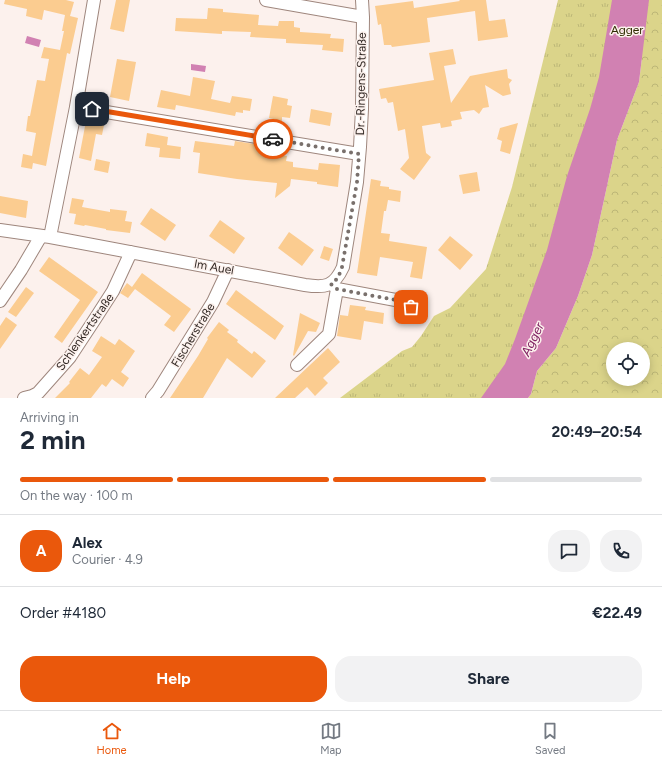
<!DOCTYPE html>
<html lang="en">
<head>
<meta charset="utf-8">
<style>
	:root { --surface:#fff; --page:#f2f2f3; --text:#1f2937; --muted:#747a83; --line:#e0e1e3; --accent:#ea580c }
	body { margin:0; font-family:Figtree,sans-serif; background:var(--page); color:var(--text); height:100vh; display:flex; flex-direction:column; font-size:15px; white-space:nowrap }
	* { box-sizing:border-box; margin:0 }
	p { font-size:13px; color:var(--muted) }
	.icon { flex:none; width:22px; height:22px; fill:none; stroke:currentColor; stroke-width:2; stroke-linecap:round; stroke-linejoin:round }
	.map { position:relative; height:398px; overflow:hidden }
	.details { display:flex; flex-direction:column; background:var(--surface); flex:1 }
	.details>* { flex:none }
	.buttons { position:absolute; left:606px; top:342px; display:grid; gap:8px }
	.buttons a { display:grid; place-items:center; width:44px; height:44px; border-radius:50%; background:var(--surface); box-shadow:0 2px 10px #0003; font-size:20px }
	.pin { position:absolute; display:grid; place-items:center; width:34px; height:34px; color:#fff; margin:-17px; border-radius:8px; box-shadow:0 2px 6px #0006 }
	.courier { position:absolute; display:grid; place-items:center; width:40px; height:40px; margin:-20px; border:3px solid #ea580c; border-radius:50%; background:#fff; color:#222; box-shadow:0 1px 5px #0007 }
	.overview em { font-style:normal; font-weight:700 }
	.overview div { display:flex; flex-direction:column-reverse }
	.overview { display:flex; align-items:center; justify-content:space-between; height:68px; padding:0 20px }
	h1 { font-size:26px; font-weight:700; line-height:30px }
	.bar { display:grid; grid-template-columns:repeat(4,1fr); gap:6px 4px; align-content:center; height:48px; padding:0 20px }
	.bar i { height:5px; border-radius:3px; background:var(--line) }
	.bar .current { background:var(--accent) }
	.bar p { grid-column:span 4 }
	.line { display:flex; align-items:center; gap:10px; padding:0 20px; border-top:1px solid var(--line) }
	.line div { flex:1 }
	.round { display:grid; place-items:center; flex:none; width:42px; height:42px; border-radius:16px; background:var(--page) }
	.primary-button { display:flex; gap:8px; margin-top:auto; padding:8px 20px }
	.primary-button a { flex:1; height:46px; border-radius:16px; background:var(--accent); color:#fff; font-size:16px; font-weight:700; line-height:46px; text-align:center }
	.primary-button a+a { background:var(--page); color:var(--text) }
	.tabs { display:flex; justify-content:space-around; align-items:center; height:56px; border-top:1px solid var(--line); background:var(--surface); font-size:11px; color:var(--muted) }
	.tabs a { display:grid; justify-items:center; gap:2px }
	.tabs .current { color:var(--accent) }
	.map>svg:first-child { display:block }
	.grass { fill:url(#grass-tufts) }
	.forest { fill:url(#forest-crowns); fill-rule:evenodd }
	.water { fill:#d181b2 }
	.building { fill:#fbcc90 }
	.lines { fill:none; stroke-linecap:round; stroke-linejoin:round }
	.minor-casing { stroke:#9e867d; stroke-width:14 }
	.minor { stroke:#fff; stroke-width:12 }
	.done { stroke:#79706c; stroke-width:4; stroke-dasharray:0 7.2 }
	.route { stroke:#ea580c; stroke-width:5 }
	.labels { text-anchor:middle; stroke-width:3; stroke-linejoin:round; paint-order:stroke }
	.park-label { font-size:12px; fill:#302c02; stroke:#fcf1ed }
	.street-label { font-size:12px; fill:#332a26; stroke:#fcf1ed }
	.water-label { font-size:13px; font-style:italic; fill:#822464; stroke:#fcf1ed }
</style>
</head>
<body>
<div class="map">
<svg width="662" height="398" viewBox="0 0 662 398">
	<defs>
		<pattern id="grass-tufts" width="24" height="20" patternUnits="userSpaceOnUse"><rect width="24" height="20" fill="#dbd48a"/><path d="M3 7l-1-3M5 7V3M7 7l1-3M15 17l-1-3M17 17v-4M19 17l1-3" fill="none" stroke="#bcb677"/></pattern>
		<pattern id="forest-crowns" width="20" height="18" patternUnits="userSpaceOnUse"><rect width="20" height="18" fill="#dbd48a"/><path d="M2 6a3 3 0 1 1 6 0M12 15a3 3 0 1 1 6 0" fill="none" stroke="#bcb677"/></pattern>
	</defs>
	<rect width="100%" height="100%" fill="#fcf1ed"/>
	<path class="grass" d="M558,0H662L525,398H340L402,351L412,347L421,336L434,316L450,308L486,269L512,187Z"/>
	<path class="forest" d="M649,0H662V398H528L531,394L537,371L556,348L578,296L592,255L617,140L639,82ZM613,349H643V379H613Z"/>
	<path class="water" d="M612,0H649L639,82L617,140L592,255L578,296L556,348L537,371L531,394L528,398H481L505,364L515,339L547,250L567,176L590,109L599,77Z
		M27,36L41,40L39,47L25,43Z
		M191,64L206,66L205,72L191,70Z"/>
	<path class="building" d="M5,0H66L74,2L70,16L78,18L70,54L67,53L46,166L33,163L32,169L21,167L23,154L32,156L36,133L26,131L28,116H30L37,80L45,81L49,59L41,58L44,47L60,50L64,31H62L65,15L44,10L42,20L26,16L27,9L4,4Z
		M116,0H130L124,32L110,29Z
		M459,0H486L489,21L505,19L508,37L478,41L475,11L427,18L430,42L392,47L391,45H384L381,24L378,25L375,6L413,1L414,8L460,1Z
		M208,8L223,9V12L259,15L258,25L278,26L279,21H294V27L300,28V32L331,34L330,38L344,39L343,52L322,50L323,45L286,43V39L250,37L251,32L222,31V34L175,31L176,18L207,19Z
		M453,49L456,64L444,66L451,103L470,76L507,69L508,78L512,80L509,84L511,94L503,96L485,85L489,107L483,108L479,114L474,110L460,112L462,119L451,121L452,126L441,128L440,123L422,126L426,153L431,157L414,180L400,169L409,158L405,129L398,131L393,102L388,103L386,98L381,99L379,89L434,80L429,53Z
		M117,59L136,62L129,101L110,97Z
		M193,77L215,81L211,99L230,103L232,96L252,99L250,111L243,110V113L236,112L235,116L176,105L175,110L157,107L161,90L190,96Z
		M273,96L288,99L287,105L292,106L290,118L282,117V121L269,118Z
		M311,109L332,113L330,126L309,122Z
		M86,121L104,125L102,135L96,134L91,161L79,158Z
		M518,123L510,154L500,151L502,141L497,139L500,128Z
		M147,133L168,137L167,145L181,147L180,159L159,157L160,148L145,146Z
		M195,141L234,146L235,141L273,147V155L287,156L286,161L293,162V167L318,170L319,163L340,165L338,187L317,184V182L291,179L290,186L275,198L277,183L237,179L198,173L200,153L193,152Z
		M96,159L110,162L108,173L94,170Z
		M477,172L480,191L463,194L459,175Z
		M371,179L381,181L380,186L389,187V189L401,191L400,202L388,200L386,211H384L381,233L390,234L389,241L427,247L422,279L410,277L413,262L380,257L377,276L357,273Z
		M0,196L28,201L26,218L0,213Z
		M72,198L84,200L82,207L110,212V209L127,211L125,221L132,222L130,233L106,230V229L85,225L84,226L74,224L76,214L69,213Z
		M151,208L176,225L165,241L140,224Z
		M220,220L245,238L234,254L209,236Z
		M289,232L314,250L302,266L278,248Z
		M450,236L473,255L460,270L438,250Z
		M324,246L333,249L329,261L320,258Z
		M49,257L98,292L62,343L54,337L80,300L39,271Z
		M142,273L191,309L174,332L164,325L171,316L135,289L128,298L120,293L127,283L132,287Z
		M26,287L34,293L16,317L8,312Z
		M236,290L284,326L275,340L226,304Z
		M350,305L366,307L365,310L384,313L383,324L364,321L361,340L337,336L340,315L348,316Z
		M300,313L320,323L316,332L308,331L294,356L293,355Z
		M6,317L17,325L0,349V326Z
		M219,322L229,330L227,332L238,340L237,342L252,354L254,351L266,361L252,378L227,358L203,398H170L198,356L208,339L207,338Z
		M101,336L115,345L119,339L135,351L121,372L129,378L123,387L112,379L106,387L102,384L91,398H55L70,383L69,382L80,368L89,375L102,357L92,351Z
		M328,348L340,362L323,378L328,383L315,396L307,387L295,398H275Z"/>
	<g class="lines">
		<defs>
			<path id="minor" d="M266,0L363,17
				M76,107L359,154
				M0,230L50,237L305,285C325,288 334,287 343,267L357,182L360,147L362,109L363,17L362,0
				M50,237L76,107L94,0
				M331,283L337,289L401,301L421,314
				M0,301L21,270L41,236
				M297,365L329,334L337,289
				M24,398L32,396L38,393L70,357L95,319L113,291L131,252
				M152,398L158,391L213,302L228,270"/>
		</defs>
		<use href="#minor" class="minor-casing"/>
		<use href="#minor" class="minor"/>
	</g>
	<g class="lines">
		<path class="done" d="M273,139L359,154L357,182L342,267L338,278L331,284L337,289L401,301L411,307"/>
		<path class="route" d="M92,109L273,139"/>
	</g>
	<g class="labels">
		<g class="park-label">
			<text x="627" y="34">Agger</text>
		</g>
		<g class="street-label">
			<text transform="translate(361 84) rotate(-89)" y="4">Dr.-Ringens-Straße</text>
			<text transform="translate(214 267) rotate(10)" y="4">Im Auel</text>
			<text transform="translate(85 332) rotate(-55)" y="4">Schlenkertstraße</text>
			<text transform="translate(193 335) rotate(-59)" y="4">Fischerstraße</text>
		</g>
		<g class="water-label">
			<text transform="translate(532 339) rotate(-64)" y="5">Agger</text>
		</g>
	</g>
</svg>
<div class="buttons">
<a><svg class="icon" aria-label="locate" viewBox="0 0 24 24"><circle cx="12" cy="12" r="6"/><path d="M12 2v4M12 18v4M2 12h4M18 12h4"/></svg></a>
</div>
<div class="pin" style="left:411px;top:307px;background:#ea580c"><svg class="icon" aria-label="bag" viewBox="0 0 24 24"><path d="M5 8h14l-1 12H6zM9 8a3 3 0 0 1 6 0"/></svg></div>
<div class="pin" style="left:92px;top:109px;background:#1f2937"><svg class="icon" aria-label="home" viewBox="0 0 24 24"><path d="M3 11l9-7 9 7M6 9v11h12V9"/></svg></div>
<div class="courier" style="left:273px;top:139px"><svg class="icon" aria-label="car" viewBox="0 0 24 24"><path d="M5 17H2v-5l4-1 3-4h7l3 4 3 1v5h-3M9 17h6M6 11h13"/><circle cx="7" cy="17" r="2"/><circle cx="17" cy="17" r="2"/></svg></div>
</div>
<section class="details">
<div class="overview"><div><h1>2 min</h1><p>Arriving in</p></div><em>20:49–20:54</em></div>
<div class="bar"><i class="current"></i><i class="current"></i><i class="current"></i><i></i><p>On the way · 100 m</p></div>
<div class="line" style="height:72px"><b class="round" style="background:var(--accent);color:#fff">A</b><div><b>Alex</b><p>Courier · 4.9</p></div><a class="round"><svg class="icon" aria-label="chat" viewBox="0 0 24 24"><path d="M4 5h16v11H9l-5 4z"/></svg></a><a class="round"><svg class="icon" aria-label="phone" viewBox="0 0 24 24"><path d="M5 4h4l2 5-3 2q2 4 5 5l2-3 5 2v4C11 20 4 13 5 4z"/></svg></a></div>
<div class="line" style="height:52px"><div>Order #4180</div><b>€22.49</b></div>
<div class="primary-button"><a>Help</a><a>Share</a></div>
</section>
<nav class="tabs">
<a class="current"><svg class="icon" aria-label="home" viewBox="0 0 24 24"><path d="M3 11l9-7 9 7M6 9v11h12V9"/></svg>Home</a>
<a><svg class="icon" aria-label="map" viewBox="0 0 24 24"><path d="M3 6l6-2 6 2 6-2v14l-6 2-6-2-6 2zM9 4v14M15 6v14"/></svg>Map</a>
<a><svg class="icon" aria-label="saved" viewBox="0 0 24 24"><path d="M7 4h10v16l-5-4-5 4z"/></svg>Saved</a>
</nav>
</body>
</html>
